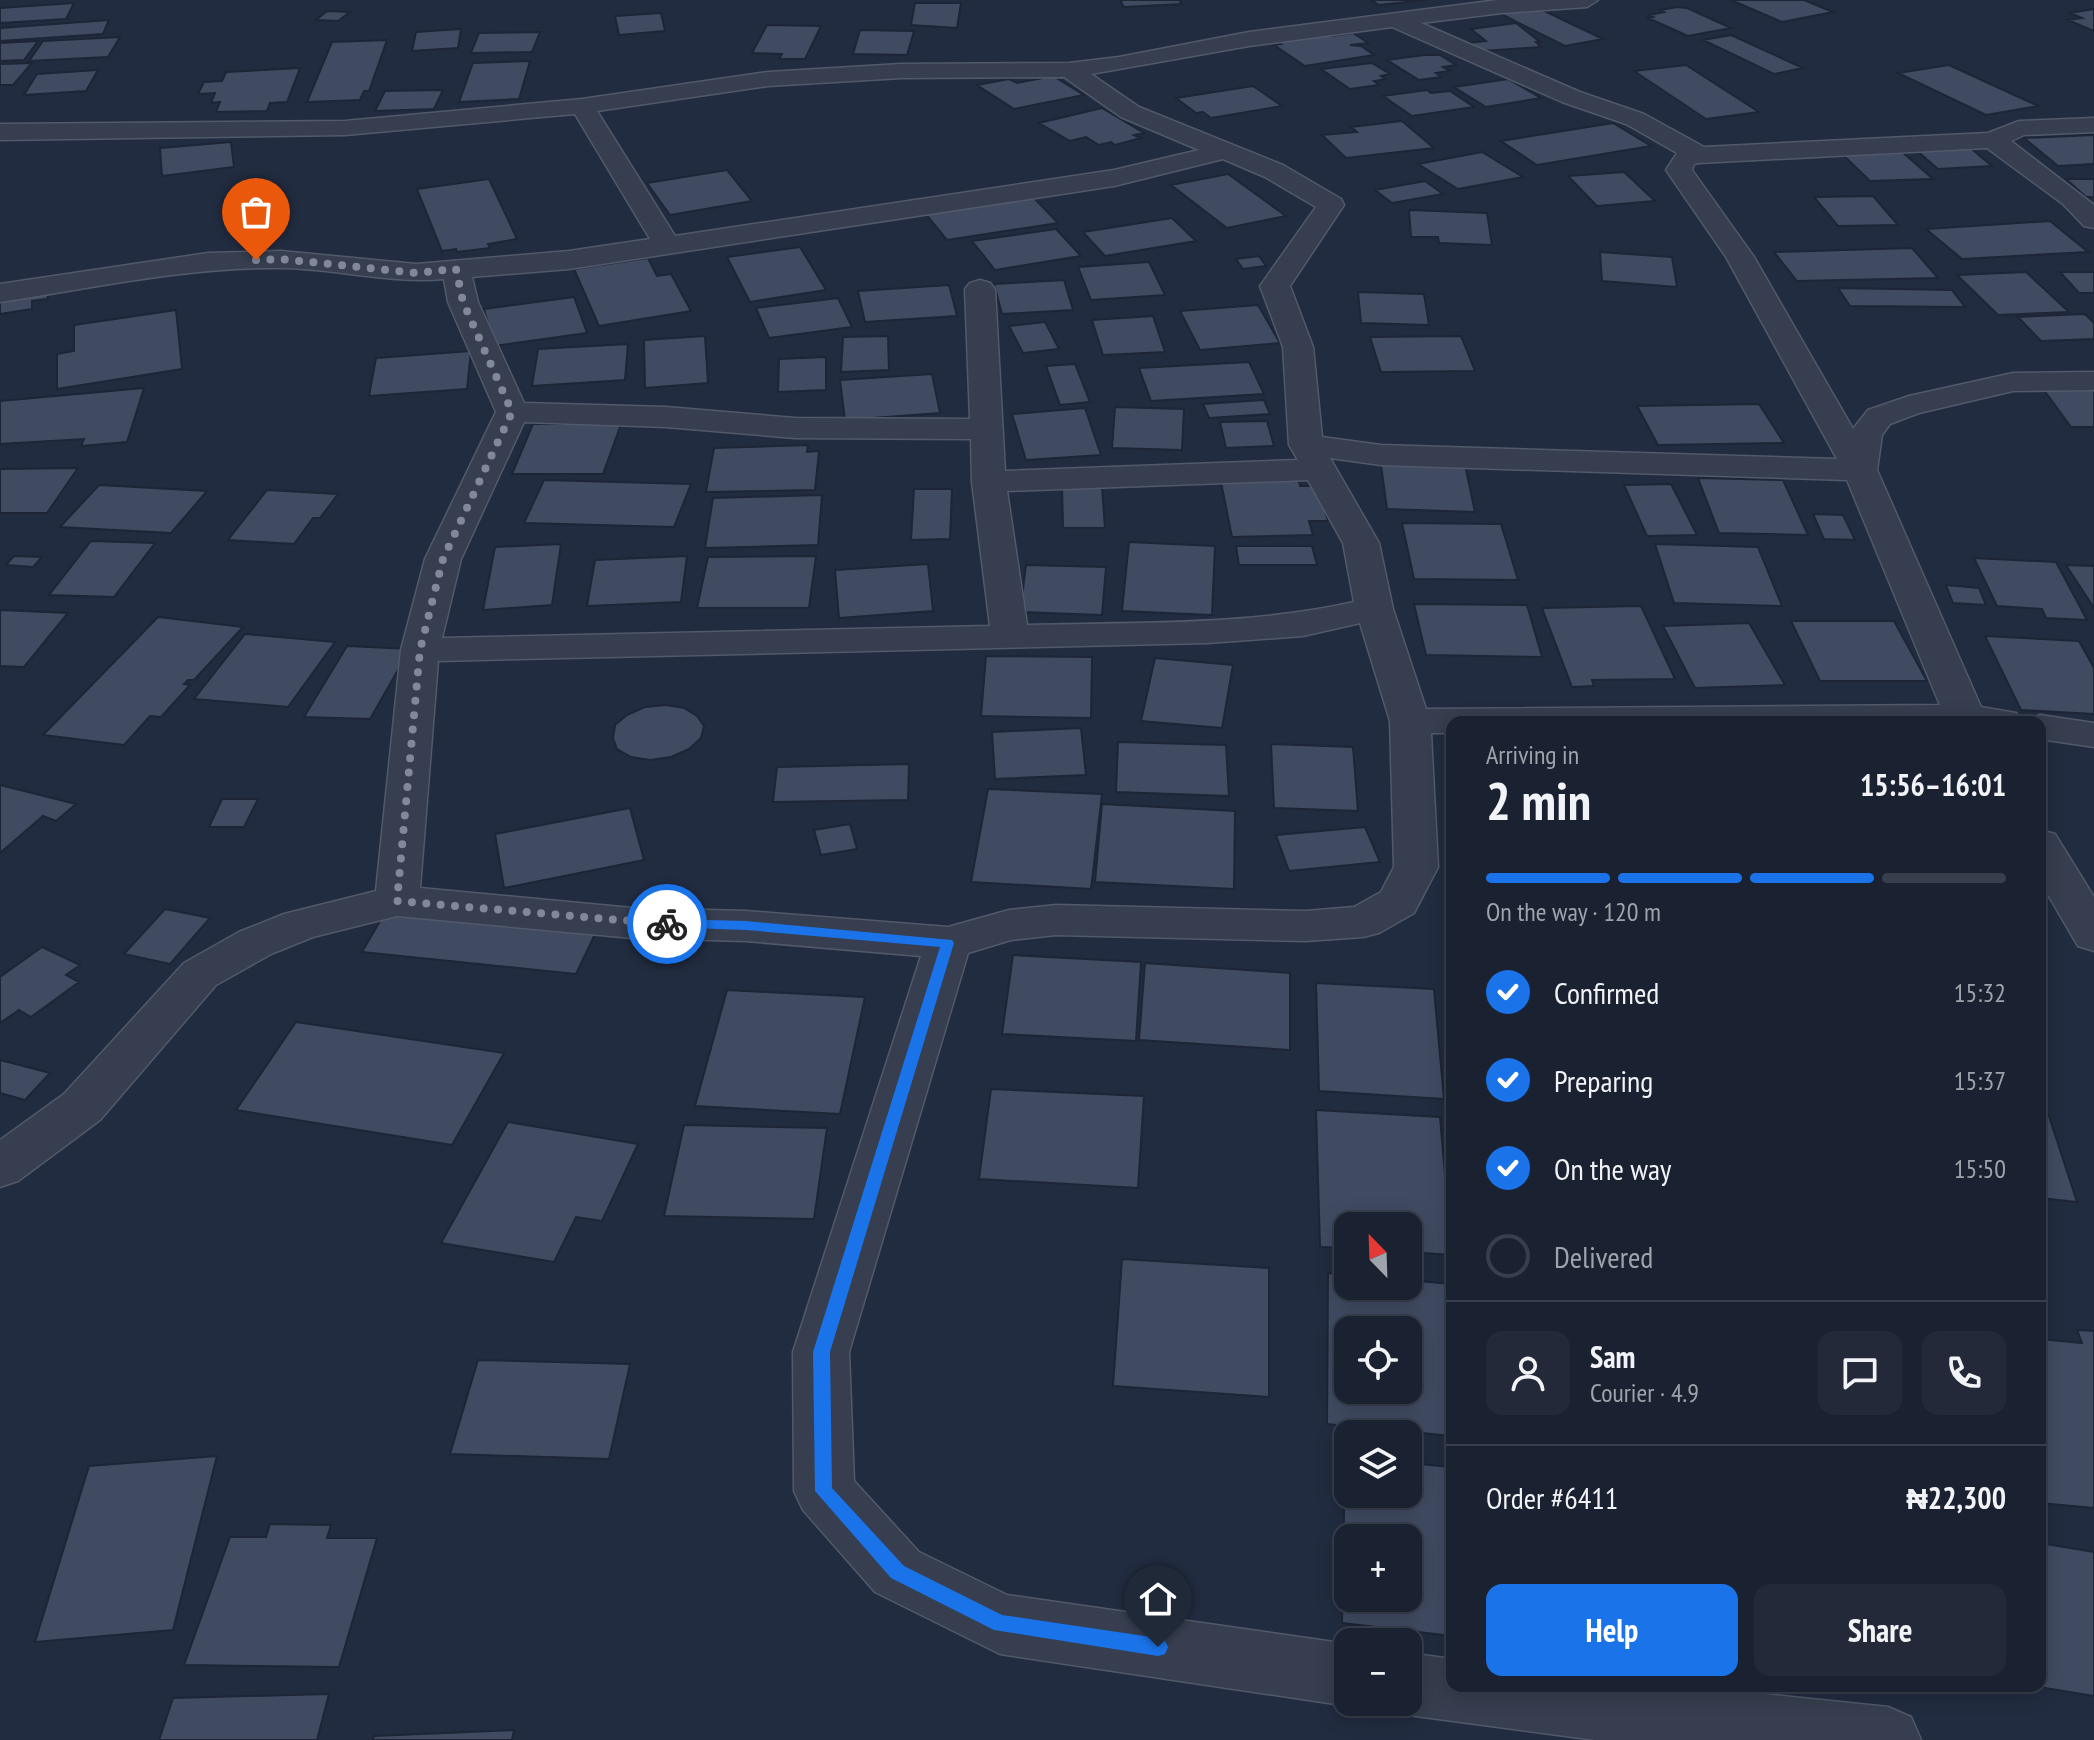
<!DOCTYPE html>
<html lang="en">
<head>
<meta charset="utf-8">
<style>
	:root { --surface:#1a2130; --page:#232938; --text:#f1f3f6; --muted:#9fa3ab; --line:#383e4c; --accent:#1a73e8 }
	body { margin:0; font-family:"PT Sans Narrow",sans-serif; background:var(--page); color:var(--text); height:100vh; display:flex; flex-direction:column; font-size:30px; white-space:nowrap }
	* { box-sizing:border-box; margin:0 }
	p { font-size:26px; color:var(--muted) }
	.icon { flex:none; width:44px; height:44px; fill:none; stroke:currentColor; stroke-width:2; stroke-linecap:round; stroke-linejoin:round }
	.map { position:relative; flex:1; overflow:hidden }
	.side { position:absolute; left:1446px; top:716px; width:600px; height:976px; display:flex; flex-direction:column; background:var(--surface); border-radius:16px; box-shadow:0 4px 20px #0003,0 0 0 2px var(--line) }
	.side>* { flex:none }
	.needle { width:52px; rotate:337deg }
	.tools { position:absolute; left:1334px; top:1212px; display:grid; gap:16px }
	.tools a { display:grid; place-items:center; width:88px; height:88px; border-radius:16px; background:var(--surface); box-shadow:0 4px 20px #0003,0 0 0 2px var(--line); font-size:40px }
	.pin { position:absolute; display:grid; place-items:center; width:68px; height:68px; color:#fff; margin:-82px -34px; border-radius:50% 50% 50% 0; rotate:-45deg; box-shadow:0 0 8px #0007 }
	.pin .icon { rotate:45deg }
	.courier { position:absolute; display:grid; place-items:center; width:80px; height:80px; margin:-40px; border:6px solid #1a73e8; border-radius:50%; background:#fff; color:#222; box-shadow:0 2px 10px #0007 }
	.headline em { font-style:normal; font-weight:800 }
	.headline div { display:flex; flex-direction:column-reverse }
	.headline { display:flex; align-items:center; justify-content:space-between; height:136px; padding:0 40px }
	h1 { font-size:52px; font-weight:800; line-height:60px }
	.bar { display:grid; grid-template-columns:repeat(4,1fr); gap:12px 8px; align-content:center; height:96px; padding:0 40px }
	.bar i { height:10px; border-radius:6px; background:var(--line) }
	.bar .current { background:var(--accent) }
	.bar p { grid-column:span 4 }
	.line { display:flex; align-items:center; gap:20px; padding:0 40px; border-top:2px solid var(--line) }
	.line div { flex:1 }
	.round { display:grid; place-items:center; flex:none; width:84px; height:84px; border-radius:16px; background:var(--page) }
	ol { padding:0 40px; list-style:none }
	li { display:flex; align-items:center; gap:24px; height:88px }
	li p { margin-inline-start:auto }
	li .icon { padding:8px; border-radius:50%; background:var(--accent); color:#fff; stroke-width:4 }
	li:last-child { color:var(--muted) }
	li i { width:44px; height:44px; border:4px solid var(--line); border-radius:50% }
	.action { display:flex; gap:16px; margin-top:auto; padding:16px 40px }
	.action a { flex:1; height:92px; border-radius:16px; background:var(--accent); color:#fff; font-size:32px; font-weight:800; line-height:92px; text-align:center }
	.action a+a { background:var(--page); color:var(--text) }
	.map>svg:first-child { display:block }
	.building { fill:#404b62; stroke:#1d2536; stroke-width:2; fill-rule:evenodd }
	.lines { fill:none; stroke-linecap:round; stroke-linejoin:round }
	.minor-casing { stroke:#51596a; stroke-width:3 }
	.minor { fill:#363e4f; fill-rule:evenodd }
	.route { fill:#1a73e8 }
	.done { stroke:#80889a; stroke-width:8; stroke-dasharray:0 14.4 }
</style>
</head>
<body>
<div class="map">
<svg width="2094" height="1740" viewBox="0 0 2094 1740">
	<rect width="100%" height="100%" fill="#222c40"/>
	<path class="building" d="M1120,0H1179L1182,4L1124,7Z
		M1371,0H1426L1379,5Z
		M1731,0H1804L1833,12L1782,22Z
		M74,3L66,19L0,23V8Z
		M915,3H961L957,28L911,25Z
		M1532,5L1603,39L1565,46L1495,11Z
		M1677,7L1687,8L1731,28L1688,36L1648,18L1653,17L1649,15L1664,12L1660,10Z
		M2094,9V31L2068,20L2082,18L2070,13Z
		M327,11L350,12L338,21L316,20Z
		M661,13L665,31L619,35L615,16Z
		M109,20L103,34L0,41V28Z
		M1516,23L1540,42H1536L1541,47L1482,51L1468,43L1486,41L1471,29Z
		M767,25L821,26L805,59H779L782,54L752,53Z
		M461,29L458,48L412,51L416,32Z
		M860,30L914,31L907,55L853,54Z
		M540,32L532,52L471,53L479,33Z
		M1327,33L1332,36L1353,33L1368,43L1350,45L1361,46L1374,55L1305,66L1274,45L1281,44L1276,40Z
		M1731,35L1803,68L1774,74L1703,40Z
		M120,37L108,57L29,61L43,41Z
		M387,40L369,91H364L360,100L307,102L332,42Z
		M38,41L24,60L0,61V43Z
		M1424,55H1440L1456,65L1443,67L1450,71L1436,73L1441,77L1419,80L1387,60Z
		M530,61L519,99L459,102L473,63Z
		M32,63L13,85H0V64Z
		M1372,63L1390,74L1381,76L1386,79L1374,81L1379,85L1350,89L1321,69Z
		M1686,65L1759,112L1706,119L1634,71Z
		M1949,65L2038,106L1986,115L1898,73Z
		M300,68L287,102L270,103L267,111L216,112L220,102L211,103L215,93L198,94L204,82L222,81L226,72Z
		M98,70L86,91L24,95L37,74Z
		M1053,76L1084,95L1014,109L977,85L1009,79L1017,83Z
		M1508,79L1541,98L1486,107L1454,87Z
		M1253,86L1282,106L1211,118L1203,112L1196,113L1176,98Z
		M443,90L434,109L375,111L385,91Z
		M1427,90L1431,93L1450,91L1474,107L1412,116L1383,96Z
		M1102,108L1144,133L1134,135L1141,138L1115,145L1111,142L1099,145L1086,137L1070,141L1039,123Z
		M1402,121L1434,148L1346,158L1322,135L1357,132L1351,127Z
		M1613,123L1651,146L1537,165L1501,141Z
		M2094,135V164L2058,166L2024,138Z
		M231,142L234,167L162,176L160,148Z
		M1968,146L1992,166L1938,169L1915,149Z
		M1901,151L1933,179L1870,181L1841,153Z
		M1482,152L1523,177L1458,189L1418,164Z
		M727,170L752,201L670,215L647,183Z
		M1624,172L1655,201L1597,206L1568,176Z
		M1228,174L1286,216L1227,228L1171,185Z
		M489,179L517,239L488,244L490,248L457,252L456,249L442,251L417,189Z
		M2066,179H2094V197H2086Z
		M1425,181L1443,194L1392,203L1375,190Z
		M1032,196L1058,223L947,240L924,212Z
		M1873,196L1898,225L1838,226L1814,197Z
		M1409,210L1487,213L1492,245L1439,243L1438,237H1411Z
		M1172,218L1196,241L1105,256L1083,232Z
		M2050,221L2088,252L1962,259L1926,229Z
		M1056,229L1081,256L995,270L972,241Z
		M800,247L826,290L750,302L727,257Z
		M1912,248L1938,278L1797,281L1774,252Z
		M1600,252L1672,257L1677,287L1602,281Z
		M1259,256L1266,266L1243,269L1236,259Z
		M648,258L657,276L671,274L691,311L599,326L574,269Z
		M1149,262L1165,295L1091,300L1078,267Z
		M2026,272L2069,312L1998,315L1957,275Z
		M2060,272H2094V293H2079Z
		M1064,280L1073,310L1002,314L994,284Z
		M949,285L957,316L865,322L858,291Z
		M1838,288L1952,290L1965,307L1850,306Z
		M47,290L48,299L32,301V309L0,314V297Z
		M1358,292L1424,294L1429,325L1361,323Z
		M574,297L587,333L494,346L484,309Z
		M838,298L852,327L769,338L756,308Z
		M1258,305L1280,343L1200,350L1180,311Z
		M176,310L182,369L57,389V354L74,351V325Z
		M2085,314L2094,323V339L2041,341L2018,317Z
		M1153,316L1165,352L1103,355L1092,320Z
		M1045,322L1059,349L1023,353L1009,326Z
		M705,336L708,383L645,388L644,340Z
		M888,336L889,370L841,372L843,337Z
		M1461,336L1475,371L1381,372L1370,337Z
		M628,344L625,380L532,386L538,349Z
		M471,351L467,389L369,396L376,358Z
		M826,357V390L778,392L779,359Z
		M1249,362L1264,394L1151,401L1139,368Z
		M1075,364L1090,402L1060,405L1046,366Z
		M932,374L940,413L845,420L840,380Z
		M2041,386L2094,387V427H2071Z
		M144,388L127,442L81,446L84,439L0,444V401Z
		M1264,400L1270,414L1209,418L1203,404Z
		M1759,404L1784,443L1658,445L1637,406Z
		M1115,407L1184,409L1182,450L1112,448Z
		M1085,408L1101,455L1026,460L1012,414Z
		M1267,421L1274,446L1226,448L1220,422Z
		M533,424H621L603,474H512Z
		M808,445L807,452L819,451L815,490L706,492L714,448Z
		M1380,458L1464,460L1475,512L1387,509Z
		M78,468L47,513H0V469Z
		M1298,476L1300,486H1318L1328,521H1309L1313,535L1232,537L1220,477Z
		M1698,478L1783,480L1808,535L1719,533Z
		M544,480L691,484L674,527L524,523Z
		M1671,484L1697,535L1647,536L1624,485Z
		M99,485L207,491L171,533L60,527Z
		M1062,487H1102L1105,528H1063Z
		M914,489H952L950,539L911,540Z
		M267,490L338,494L320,518H313L294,544L228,540Z
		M822,495L818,545L705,548L713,498Z
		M1813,514L1843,515L1855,540L1824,539Z
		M1402,523L1501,524L1518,580L1414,579Z
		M91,541L155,543L114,597L49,595Z
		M1129,542L1215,546L1212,615L1122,611Z
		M561,544L552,605L483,610L495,547Z
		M1655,544L1758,547L1782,606L1674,603Z
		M1236,546H1312L1317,565H1239Z
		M14,556L42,557L33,567L6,565Z
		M687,556L681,602L587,606L595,560Z
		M816,556L809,608H697L708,557Z
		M1974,558L2056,562L2087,620L2046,618L2042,609L1997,606Z
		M928,564L933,611L839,618L835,570Z
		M1026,565L1106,567L1102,615L1020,612Z
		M2066,565L2094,566V608Z
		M1946,585L1979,588L1986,605L1953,603Z
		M1414,604L1527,605L1542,657L1426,655Z
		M1641,606L1675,679L1592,680L1594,686L1572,687L1542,608Z
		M0,610L68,613L24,667L0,666Z
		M158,617L243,627L194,680H188L184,684L190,685L161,717L150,716L124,745L43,735Z
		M1791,621H1894L1927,681H1820Z
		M1749,623L1785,685L1695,688L1663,626Z
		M245,634L335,642L288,707L194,699Z
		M1985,636L2079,641L2094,668V714L2021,710Z
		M347,646L410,649L370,719L304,717Z
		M986,656L1092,657L1091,718L981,716Z
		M1155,658L1233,665L1222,728L1141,721Z
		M666,705L684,708L697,716L704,726L701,738L689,749L671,757L650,760L631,757L617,749L613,738L615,725L627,715L645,707Z
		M1081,728L1086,775L995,779L992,732Z
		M1118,742L1226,745L1229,796L1116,792Z
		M1271,744L1353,747L1358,811L1274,808Z
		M909,764L908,800L773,802L777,767Z
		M0,785L76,804L56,821L43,816L0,853Z
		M988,789L1102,794L1091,889L971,882Z
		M222,799H258L244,827H209Z
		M1102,804L1235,811L1234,889L1095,882Z
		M630,808L644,860L504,888L495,834Z
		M850,824L857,849L821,855L814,830Z
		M1365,827L1380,862L1289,871L1276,835Z
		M165,909L210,918L170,964L124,954Z
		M387,909L597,930L576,974L362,952Z
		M42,947L80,965L66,975L79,982L31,1017L19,1010L0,1023V977Z
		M1013,955L1141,962L1136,1041L1002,1034Z
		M1145,963L1290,973V1050L1139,1040Z
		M1316,983L1434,989L1444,1099L1319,1091Z
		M727,990L865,997L840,1114L695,1106Z
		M296,1022L504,1053L452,1145L236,1110Z
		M0,1060L50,1073L25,1100L0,1093Z
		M991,1089L1144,1096L1138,1188L979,1179Z
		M2040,1106L2046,1107L2077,1202L2040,1198Z
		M1316,1110L1440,1117L1452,1255L1408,1252V1226H1348V1248L1320,1247Z
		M508,1122L638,1144L602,1221L576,1217L554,1262L441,1243Z
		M684,1125L827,1128L814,1219L664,1216Z
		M1122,1259L1269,1268V1397L1113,1386Z
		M1328,1273L1348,1275V1286H1408V1280L1452,1284V1436L1327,1424ZM1348,1330H1408V1390H1348Z
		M2077,1330L2094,1331V1508L2040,1503V1339L2082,1343Z
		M478,1360L630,1364L609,1459L450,1454Z
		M217,1456L173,1630L35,1642L89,1466Z
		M1345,1456H1348V1494H1408V1463L1452,1467V1636L1342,1623ZM1348,1538H1408V1598H1348Z
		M270,1524L331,1525L327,1538H377L339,1667L184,1665L230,1537H266Z
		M2040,1543L2094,1552V1696L2039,1687Z
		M329,1694L317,1740H159L173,1698Z
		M514,1730L512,1740H373L374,1736Z"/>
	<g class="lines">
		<defs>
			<path id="minor" d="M1498,0H1598L1587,7L1502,13L1421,23L1580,92L1644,114L1704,147L1988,133L2019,121L2094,118V132L2024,135L2011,141L2094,205V228L2084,226L2063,204L1987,148L1699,163L1694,164L1692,170L1754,257L1853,429L1868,410L1909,396L2013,373L2094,372V390L2013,391L1919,413L1890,424L1882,435L1877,470L1981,707L2016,713L2022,722H1452V733H1431L1438,867L1414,913L1379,933L1363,937L1306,941L1056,935L1011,940L968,953L849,1352L854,1481L919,1552L1007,1595L1348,1644V1702H1358L1348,1706L1000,1654L875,1592L803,1510L794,1491L793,1352L921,956L746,941L632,938L397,916L313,937L271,954L216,985L100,1120L18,1181L0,1187V1140L64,1094L184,963L239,932L284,914L376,891L401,650L425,559L496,412L448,302L444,279C388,284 334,268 279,268C186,267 92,288 0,302V284L208,253L281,251L416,264L569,251L650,239L575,114L345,135L0,140V124L345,121L582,99L768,72L901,64L1069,63L1119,57L1249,32ZM1392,27L1562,102L1626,124L1677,153L1666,170L1726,257L1837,459L1381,445L1322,437L1313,347L1290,286L1344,205L1341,199L1283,165L1139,107L1091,74L1249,46ZM1064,77L1121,117L1199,150L1114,170L675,236L597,111L768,86L901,78ZM1223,159L1265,177L1316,207L1260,286L1283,347L1289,445L1298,460L1005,471L995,289L990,283L980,280L970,283L965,289L970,419L795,418L666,407L524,403L478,302L472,277L569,269L1114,186ZM524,422L666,427L795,438L971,439L972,482L990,626L442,638L461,559ZM1330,458L1381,465L1847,480L1940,705L1426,709L1393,609L1379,543ZM1308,480L1343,543L1354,602C1247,626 1136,622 1027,625L1007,491ZM1360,623L1390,721L1394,867L1381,892L1354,907L1306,911L1056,905L1009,910L948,927L746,911L632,908L420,888L438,661L1208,643L1303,636Z
				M2040,715L2094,723V747L2040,739V722H2023Z
				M2040,830L2055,834L2094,897V951L2078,946L2040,881Z
				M1408,1653L1452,1659V1686H1688L1888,1707L1911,1717L1921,1740H1595L1408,1715L1385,1706L1383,1702H1408Z"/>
		</defs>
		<use href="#minor" class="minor-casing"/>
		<use href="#minor" class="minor"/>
	</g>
	<path class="route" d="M667,919L746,921L952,940L954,943L830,1352L832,1488L904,1566L1002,1615L1158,1638L1165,1641L1168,1647L1165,1654L1158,1656L994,1630L891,1578L815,1491L813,1352L940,947L746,930L663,927V920Z"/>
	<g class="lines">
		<path class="done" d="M256,260L281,259L416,273L456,269L463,302L512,412L443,559L420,650L397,901L667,924"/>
	</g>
</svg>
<div class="tools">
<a><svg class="needle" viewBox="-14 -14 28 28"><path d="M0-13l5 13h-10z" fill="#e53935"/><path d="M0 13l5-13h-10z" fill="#9fa3ab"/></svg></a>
<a><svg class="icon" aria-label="locate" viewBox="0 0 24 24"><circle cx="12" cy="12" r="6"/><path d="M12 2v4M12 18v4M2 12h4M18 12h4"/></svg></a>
<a><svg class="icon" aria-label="layers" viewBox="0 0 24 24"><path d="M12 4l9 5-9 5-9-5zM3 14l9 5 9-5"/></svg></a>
<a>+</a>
<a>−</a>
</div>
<div class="pin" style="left:256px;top:260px;background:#ea580c"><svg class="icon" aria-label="bag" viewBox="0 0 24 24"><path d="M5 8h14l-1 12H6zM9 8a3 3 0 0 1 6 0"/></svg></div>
<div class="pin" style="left:1158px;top:1647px;background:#1f2937"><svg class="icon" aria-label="home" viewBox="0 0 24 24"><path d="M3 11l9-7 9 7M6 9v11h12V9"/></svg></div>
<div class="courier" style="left:667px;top:924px"><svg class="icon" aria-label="bike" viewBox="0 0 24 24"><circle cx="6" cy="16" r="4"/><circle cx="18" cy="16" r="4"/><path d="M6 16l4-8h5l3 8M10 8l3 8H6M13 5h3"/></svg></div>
<section class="side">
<div class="headline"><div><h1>2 min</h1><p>Arriving in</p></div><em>15:56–16:01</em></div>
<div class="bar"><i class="current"></i><i class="current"></i><i class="current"></i><i></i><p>On the way · 120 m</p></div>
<ol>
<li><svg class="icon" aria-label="check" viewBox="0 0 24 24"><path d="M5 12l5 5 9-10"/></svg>Confirmed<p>15:32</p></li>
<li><svg class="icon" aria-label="check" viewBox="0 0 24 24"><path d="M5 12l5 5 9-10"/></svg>Preparing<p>15:37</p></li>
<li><svg class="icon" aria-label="check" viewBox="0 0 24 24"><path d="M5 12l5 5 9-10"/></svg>On the way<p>15:50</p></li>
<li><i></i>Delivered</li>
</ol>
<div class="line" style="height:144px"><a class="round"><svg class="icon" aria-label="person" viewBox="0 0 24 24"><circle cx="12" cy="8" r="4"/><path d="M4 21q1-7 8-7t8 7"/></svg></a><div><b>Sam</b><p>Courier · 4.9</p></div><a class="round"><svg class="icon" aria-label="chat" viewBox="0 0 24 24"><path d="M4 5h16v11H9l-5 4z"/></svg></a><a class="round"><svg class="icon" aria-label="phone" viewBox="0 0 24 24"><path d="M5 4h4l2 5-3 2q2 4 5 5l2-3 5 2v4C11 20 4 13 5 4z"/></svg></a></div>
<div class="line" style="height:104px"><div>Order #6411</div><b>₦22,300</b></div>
<div class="action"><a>Help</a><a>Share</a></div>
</section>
</div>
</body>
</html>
